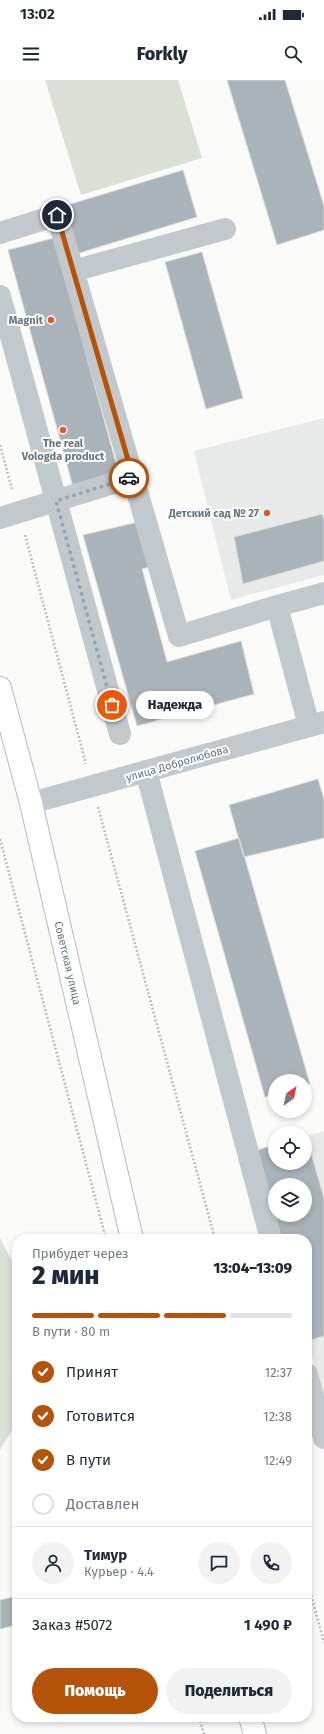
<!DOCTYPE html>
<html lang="ru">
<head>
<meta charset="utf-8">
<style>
	:root { --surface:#fff; --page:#f2f2f3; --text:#1f2937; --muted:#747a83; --line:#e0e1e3; --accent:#b45309 }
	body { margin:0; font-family:"Fira Sans",sans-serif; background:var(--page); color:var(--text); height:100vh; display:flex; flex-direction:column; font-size:15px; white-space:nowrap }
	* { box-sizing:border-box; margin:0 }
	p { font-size:13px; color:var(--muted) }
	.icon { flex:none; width:22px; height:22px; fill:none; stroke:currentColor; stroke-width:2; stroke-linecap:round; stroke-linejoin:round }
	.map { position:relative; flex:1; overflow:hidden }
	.panel { position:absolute; left:12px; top:1154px; width:300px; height:488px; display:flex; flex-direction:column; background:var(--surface); border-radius:16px; box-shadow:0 2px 6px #0003 }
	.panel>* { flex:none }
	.needle { width:26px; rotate:33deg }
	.fabs { position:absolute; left:268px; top:994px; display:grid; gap:8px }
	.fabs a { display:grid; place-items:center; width:44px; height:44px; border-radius:50%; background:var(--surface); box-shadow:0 2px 6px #0003; font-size:20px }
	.pin { position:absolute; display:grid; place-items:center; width:34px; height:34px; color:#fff; margin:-17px; border:2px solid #fff; border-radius:50%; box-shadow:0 1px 4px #0007 }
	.courier { position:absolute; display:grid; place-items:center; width:40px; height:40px; margin:-20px; border:3px solid #b45309; border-radius:50%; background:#fff; color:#222; box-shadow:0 1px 5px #0007 }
	.bubble { position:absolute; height:28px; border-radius:14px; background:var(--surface); box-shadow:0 2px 6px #0003; font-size:13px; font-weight:800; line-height:28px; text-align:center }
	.summary em { font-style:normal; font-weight:800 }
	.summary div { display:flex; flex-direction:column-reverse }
	.summary { display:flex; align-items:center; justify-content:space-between; height:68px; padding:0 20px }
	h1 { font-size:26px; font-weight:800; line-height:30px }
	.bar { display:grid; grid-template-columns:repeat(4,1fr); gap:6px 4px; align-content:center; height:48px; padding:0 20px }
	.bar i { height:5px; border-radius:3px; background:var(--line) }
	.bar .current { background:var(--accent) }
	.bar p { grid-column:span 4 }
	.line { display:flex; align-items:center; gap:10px; padding:0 20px; border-top:1px solid var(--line) }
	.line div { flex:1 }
	.round { display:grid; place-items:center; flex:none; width:42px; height:42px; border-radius:21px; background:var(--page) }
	ol { padding:0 20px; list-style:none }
	li { display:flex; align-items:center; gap:12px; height:44px }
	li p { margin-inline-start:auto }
	li .icon { padding:4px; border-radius:50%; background:var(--accent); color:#fff; stroke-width:4 }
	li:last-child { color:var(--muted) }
	li i { width:22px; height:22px; border:2px solid var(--line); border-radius:50% }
	.button { display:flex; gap:8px; margin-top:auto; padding:8px 20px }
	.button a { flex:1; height:46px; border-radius:24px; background:var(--accent); color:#fff; font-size:16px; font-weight:800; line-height:46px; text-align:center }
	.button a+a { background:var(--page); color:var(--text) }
	.status { display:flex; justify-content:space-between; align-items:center; height:28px; padding:0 20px; background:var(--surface); direction:ltr }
	.status svg { height:11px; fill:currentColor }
	header { display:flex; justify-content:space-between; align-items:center; height:52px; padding:0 20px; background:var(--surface); font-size:18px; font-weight:800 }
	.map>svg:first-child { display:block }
	.built { fill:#e8e9e9; fill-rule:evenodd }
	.green { fill:#dadfd7 }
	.building { fill:#aab3b9; stroke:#dcdcda; fill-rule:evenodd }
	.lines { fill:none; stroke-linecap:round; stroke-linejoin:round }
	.major-casing { stroke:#b5babe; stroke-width:24 }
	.path { stroke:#bbbfc2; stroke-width:2.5; stroke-dasharray:2 2; stroke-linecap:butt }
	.minor { stroke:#c3c8cc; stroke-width:22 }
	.major { stroke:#fff; stroke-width:22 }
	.done { stroke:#99a4ac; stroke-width:4; stroke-dasharray:0 7.2 }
	.route { stroke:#b45309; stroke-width:5 }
	.poi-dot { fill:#e4572e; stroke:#fff; stroke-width:1.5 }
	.labels { text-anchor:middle; stroke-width:4; stroke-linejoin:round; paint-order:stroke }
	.poi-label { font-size:11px; font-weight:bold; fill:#657683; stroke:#fff; text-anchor:end }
	.street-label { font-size:11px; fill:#657683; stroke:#fff }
</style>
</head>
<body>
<div class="status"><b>13:02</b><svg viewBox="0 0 49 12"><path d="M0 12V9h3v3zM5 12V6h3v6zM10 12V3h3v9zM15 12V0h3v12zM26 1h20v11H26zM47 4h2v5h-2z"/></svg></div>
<header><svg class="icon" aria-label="menu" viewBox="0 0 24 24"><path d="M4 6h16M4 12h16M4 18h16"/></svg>Forkly<svg class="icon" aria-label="search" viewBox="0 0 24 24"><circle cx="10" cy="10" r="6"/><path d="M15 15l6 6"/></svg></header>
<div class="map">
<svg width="324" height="1654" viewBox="0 0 324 1654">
	<rect width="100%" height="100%" fill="#fafaf8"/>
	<path class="built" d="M324,338V495L231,520L194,371Z
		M324,1051V1319L307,1256V1159H281L257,1070L275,1083H305V1056ZM275,1105H305V1135H275Z"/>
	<path class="green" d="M45,0H178L202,78L81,115Z
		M0,1158L17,1191V1342L0,1370Z"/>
	<path class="building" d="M227,0H285L324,126V150L277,165Z
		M183,90L197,137L76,174L61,127Z
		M54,158L119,394L73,407L8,170Z
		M202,172L243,318L206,329L165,182Z
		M322,434L324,440V481L243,504L234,457Z
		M138,442L149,487L142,489L167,582L241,561L254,614L137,646L83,455Z
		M318,699L324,719V758L244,777L229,725Z
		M239,758L310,1004L305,1005V1001H275V1014L265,1017L195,771Z
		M306,1056L324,1118V1256L308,1261L307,1159H281L257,1070L275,1065V1083H305ZM275,1105H305V1135H275Z
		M17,1516V1545L0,1549V1520Z"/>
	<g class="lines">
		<defs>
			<path id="major" d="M0,608L31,723L132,1159
				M250,1637L255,1654"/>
		</defs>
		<use href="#major" class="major-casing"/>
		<path class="path" d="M0,365L12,409
			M25,455L86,684
			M98,727L215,1159
			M0,759L106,1159
			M307,1500L324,1563
			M199,1637L204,1654"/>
		<path class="minor" d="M0,153L57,135L179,556L277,526L309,646
			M73,191L225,149
			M0,216L120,654
			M0,438L133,397
			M277,526L324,513
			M146,691L271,1159
			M31,723L324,642
			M307,1294L324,1358"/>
		<use href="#major" class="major"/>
	</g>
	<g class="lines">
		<path class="done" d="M112,625L56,421L129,398"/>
		<path class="route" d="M57,135L133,397L129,398"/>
	</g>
	<g class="poi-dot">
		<circle cx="51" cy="240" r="4"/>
		<circle cx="63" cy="350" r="4"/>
		<circle cx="267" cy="433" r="4"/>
	</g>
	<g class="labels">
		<g class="poi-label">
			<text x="43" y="244">Magnit</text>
			<text x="63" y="367" text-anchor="middle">The real<tspan x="63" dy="13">Vologda product</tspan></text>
			<text x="259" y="437">Детский сад № 27</text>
		</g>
		<g class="street-label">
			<text transform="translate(177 683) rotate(-16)" y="4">улица Добролюбова</text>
			<text transform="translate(68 883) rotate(77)" y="4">Советская улица</text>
		</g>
	</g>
</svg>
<div class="fabs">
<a><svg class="needle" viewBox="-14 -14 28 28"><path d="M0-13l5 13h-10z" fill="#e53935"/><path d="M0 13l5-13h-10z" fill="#747a83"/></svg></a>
<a><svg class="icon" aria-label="locate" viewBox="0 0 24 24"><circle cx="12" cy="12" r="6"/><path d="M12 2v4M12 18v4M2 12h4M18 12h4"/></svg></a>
<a><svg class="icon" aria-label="layers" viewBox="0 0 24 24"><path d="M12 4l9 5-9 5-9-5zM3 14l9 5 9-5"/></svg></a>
</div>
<div class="pin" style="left:112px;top:625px;background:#ea580c"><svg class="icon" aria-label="bag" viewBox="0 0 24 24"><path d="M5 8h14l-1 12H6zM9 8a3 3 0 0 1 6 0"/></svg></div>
<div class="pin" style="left:57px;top:135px;background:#1f2937"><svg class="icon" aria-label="home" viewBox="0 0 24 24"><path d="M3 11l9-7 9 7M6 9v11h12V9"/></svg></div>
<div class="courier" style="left:129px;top:398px"><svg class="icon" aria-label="car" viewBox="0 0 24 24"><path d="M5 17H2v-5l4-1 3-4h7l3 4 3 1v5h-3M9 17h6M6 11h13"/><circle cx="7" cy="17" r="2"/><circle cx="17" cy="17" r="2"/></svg></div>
<div class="bubble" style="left:136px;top:611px;width:78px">Надежда</div>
<section class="panel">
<div class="summary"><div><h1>2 мин</h1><p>Прибудет через</p></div><em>13:04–13:09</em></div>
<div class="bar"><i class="current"></i><i class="current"></i><i class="current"></i><i></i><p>В пути · 80 m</p></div>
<ol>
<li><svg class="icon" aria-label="check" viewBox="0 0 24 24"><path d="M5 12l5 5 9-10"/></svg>Принят<p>12:37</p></li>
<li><svg class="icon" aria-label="check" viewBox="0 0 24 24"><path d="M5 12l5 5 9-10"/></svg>Готовится<p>12:38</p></li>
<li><svg class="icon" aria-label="check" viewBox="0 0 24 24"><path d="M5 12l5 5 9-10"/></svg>В пути<p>12:49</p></li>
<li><i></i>Доставлен</li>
</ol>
<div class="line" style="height:72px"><a class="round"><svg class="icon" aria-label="person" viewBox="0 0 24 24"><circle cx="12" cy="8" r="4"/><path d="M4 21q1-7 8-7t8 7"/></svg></a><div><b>Тимур</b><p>Курьер · 4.4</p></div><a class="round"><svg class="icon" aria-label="chat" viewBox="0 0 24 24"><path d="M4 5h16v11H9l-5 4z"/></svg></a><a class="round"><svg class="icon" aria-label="phone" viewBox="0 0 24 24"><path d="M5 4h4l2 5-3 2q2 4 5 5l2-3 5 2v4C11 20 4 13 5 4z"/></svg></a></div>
<div class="line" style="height:52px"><div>Заказ #5072</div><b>1 490 ₽</b></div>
<div class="button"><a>Помощь</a><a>Поделиться</a></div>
</section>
</div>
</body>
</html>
